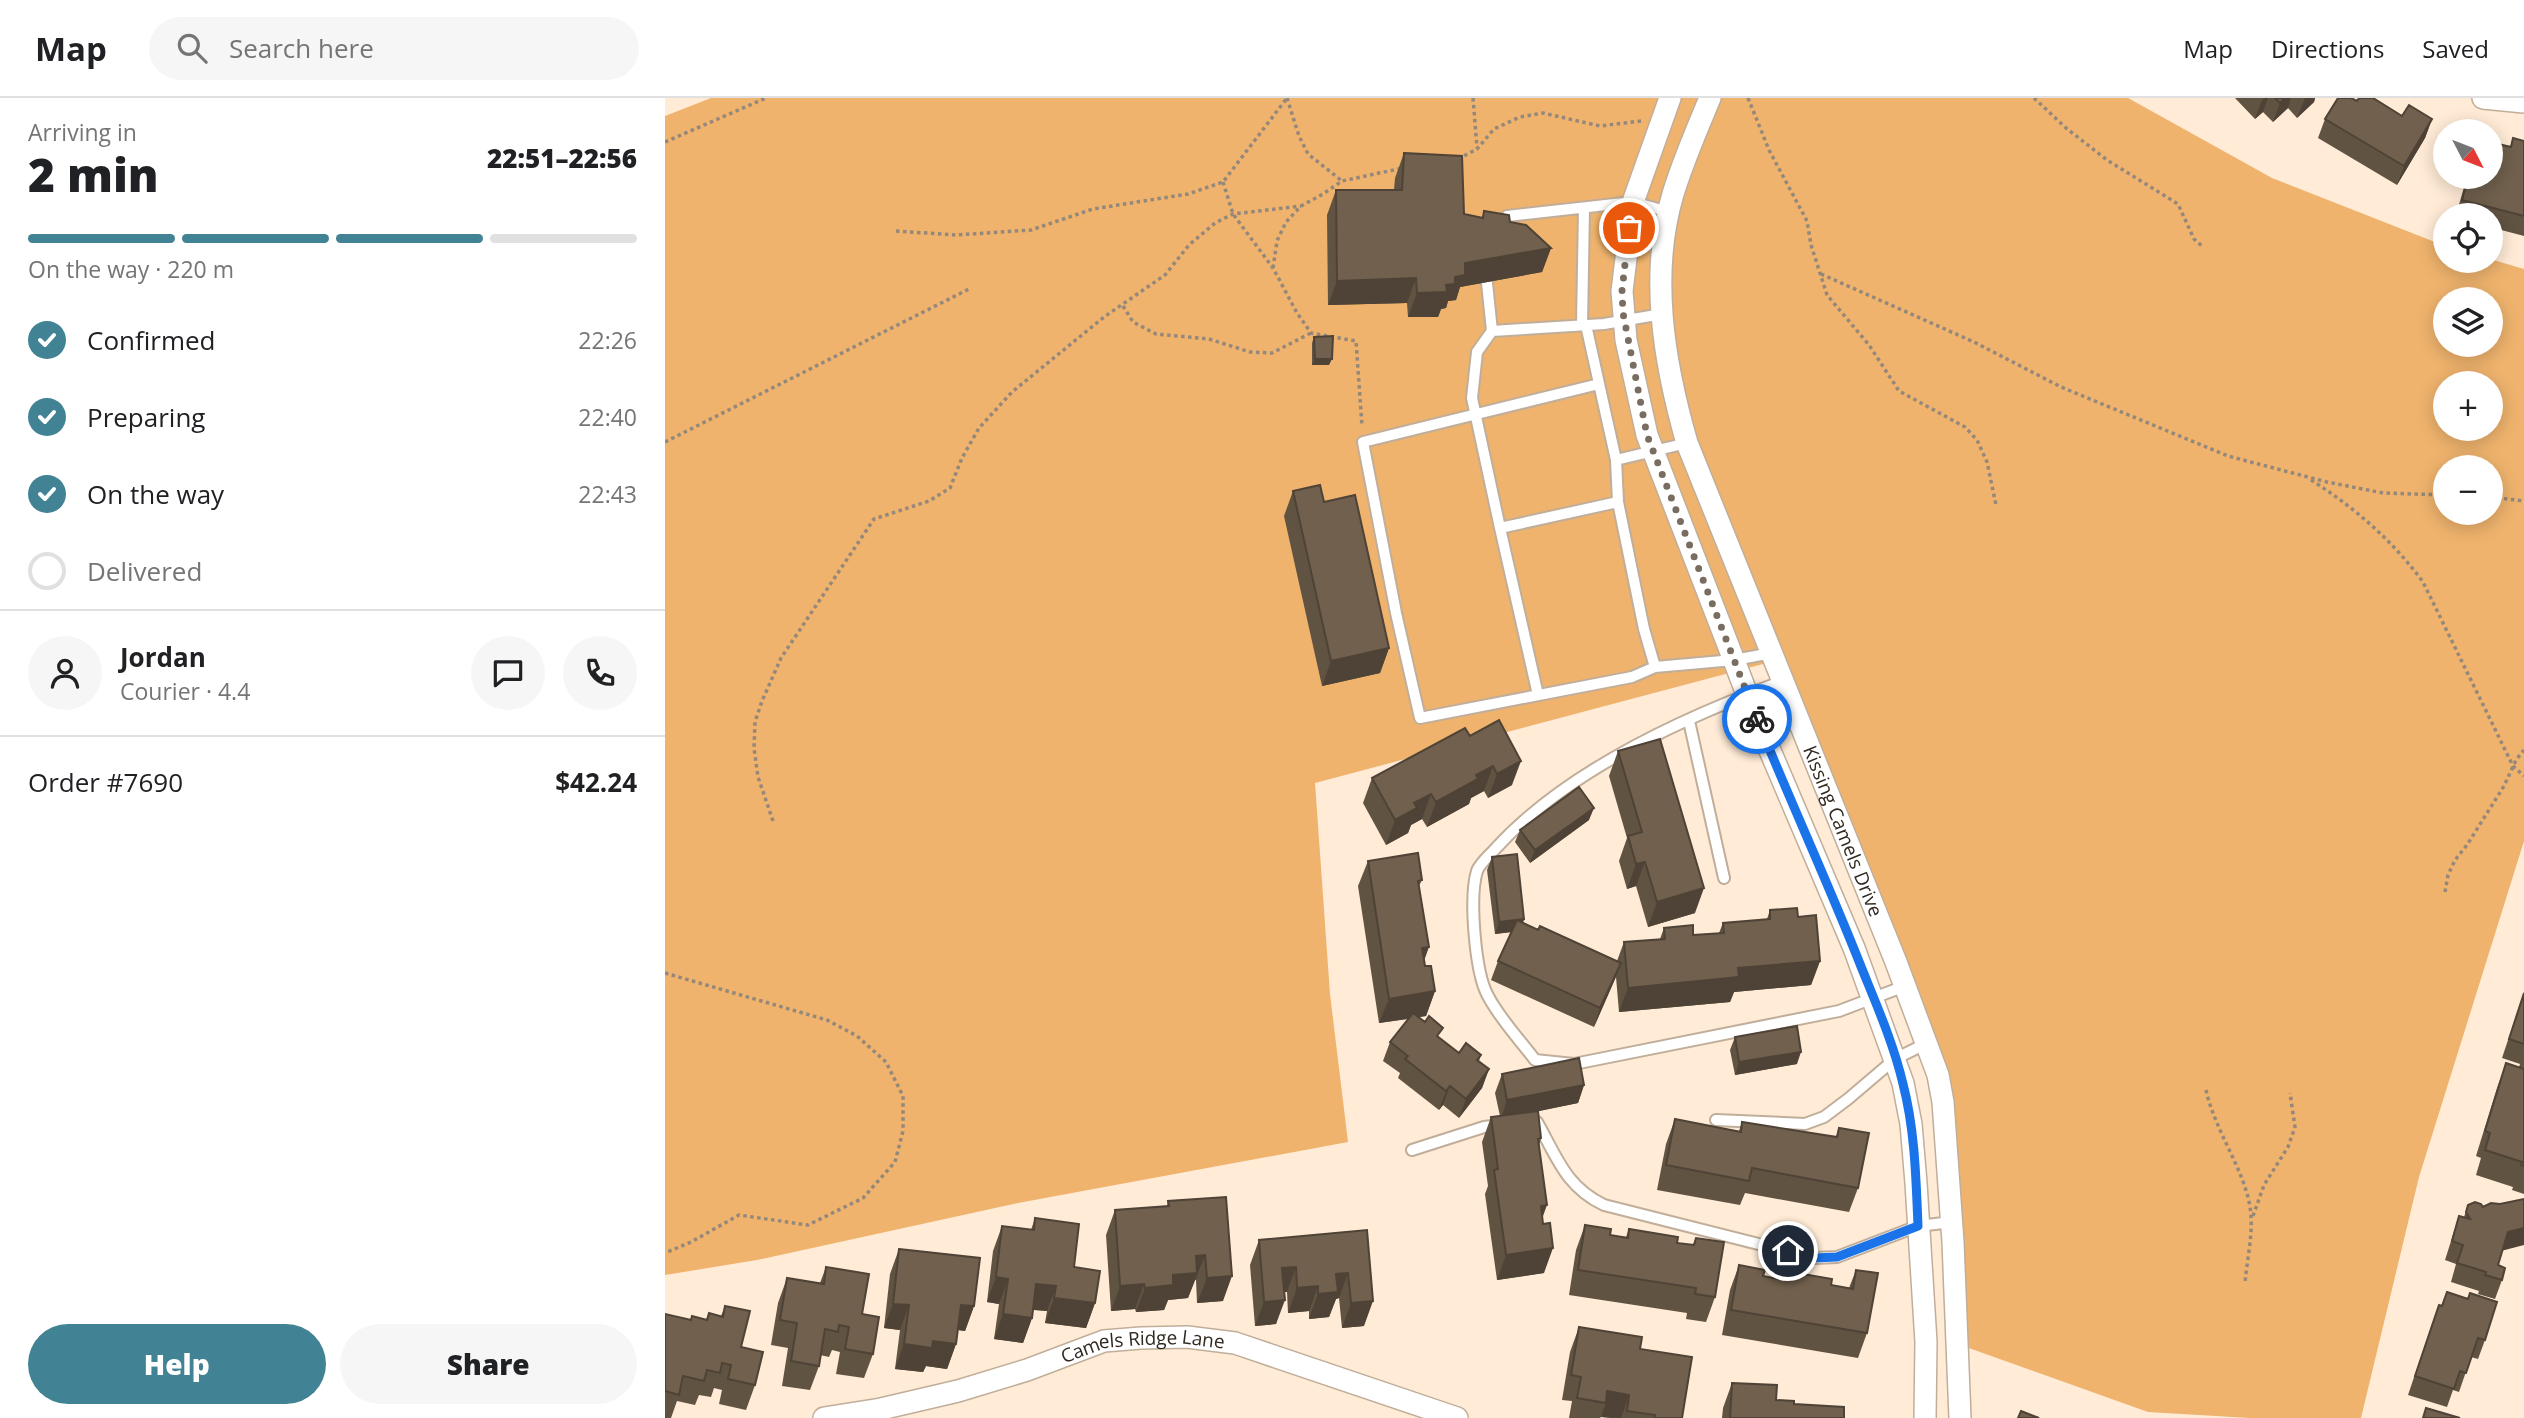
<!DOCTYPE html>
<html lang="en">
<head>
<meta charset="utf-8">
<style>
	:root { --surface:#fff; --page:#f6f6f6; --text:#202124; --muted:#757577; --line:#e0e0e0; --accent:#418295 }
	body { margin:0; font-family:"Open Sans",sans-serif; background:var(--page); color:var(--text); height:100vh; display:flex; flex-direction:column; font-size:26px; white-space:nowrap }
	* { box-sizing:border-box; margin:0 }
	p { font-size:23px; color:var(--muted) }
	.icon { flex:none; width:38px; height:38px; fill:none; stroke:currentColor; stroke-width:2; stroke-linecap:round; stroke-linejoin:round }
	.map { position:relative; flex:1; overflow:hidden }
	.side { display:flex; flex-direction:column; background:var(--surface); width:665px }
	.side>* { flex:none }
	.needle { width:46px; rotate:132deg }
	.buttons { position:absolute; left:1768px; top:21px; display:grid; gap:14px }
	.buttons a { display:grid; place-items:center; width:70px; height:70px; border-radius:50%; background:var(--surface); box-shadow:0 4px 18px #0003; font-size:35px }
	.pin { position:absolute; display:grid; place-items:center; width:60px; height:60px; color:#fff; margin:-30px; border:4px solid #fff; border-radius:50%; box-shadow:0 2px 7px #0007 }
	.courier { position:absolute; display:grid; place-items:center; width:70px; height:70px; margin:-35px; border:5px solid #1a73e8; border-radius:50%; background:#fff; color:#222; box-shadow:0 2px 9px #0007 }
	.headline em { font-style:normal; font-weight:800 }
	.headline div { display:flex; flex-direction:column-reverse }
	.headline { display:flex; align-items:center; justify-content:space-between; height:119px; padding:0 28px }
	h1 { font-size:46px; font-weight:800; line-height:52px }
	.bar { display:grid; grid-template-columns:repeat(4,1fr); gap:10px 7px; align-content:center; height:84px; padding:0 28px }
	.bar i { height:9px; border-radius:5px; background:var(--line) }
	.bar .selected { background:var(--accent) }
	.bar p { grid-column:span 4 }
	.line { display:flex; align-items:center; gap:18px; padding:0 28px; border-top:2px solid var(--line) }
	.line div { flex:1 }
	.round { display:grid; place-items:center; flex:none; width:74px; height:74px; border-radius:37px; background:var(--page) }
	ol { padding:0 28px; list-style:none }
	li { display:flex; align-items:center; gap:21px; height:77px }
	li p { margin-inline-start:auto }
	li .icon { padding:7px; border-radius:50%; background:var(--accent); color:#fff; stroke-width:4 }
	li:last-child { color:var(--muted) }
	li i { width:38px; height:38px; border:4px solid var(--line); border-radius:50% }
	.action { display:flex; gap:14px; margin-top:auto; padding:14px 28px }
	.action a { flex:1; height:80px; border-radius:42px; background:var(--accent); color:#fff; font-size:28px; font-weight:800; line-height:80px; text-align:center }
	.action a+a { background:var(--page); color:var(--text) }
	header { display:flex; align-items:center; gap:42px; box-sizing:border-box; height:98px; padding:0 35px; background:var(--surface); border-bottom:2px solid var(--line) }
	header strong { font-size:33px }
	nav { display:flex; gap:38px; margin-inline-start:auto; font-size:24px }
	.search { width:490px; height:63px; background:var(--page); display:flex; align-items:center; gap:18px; box-sizing:border-box; padding:0 24px; border-radius:38px; color:var(--muted); font-size:26px }
	main { display:flex; flex:1; min-height:0 }
	.map>svg:first-child { display:block }
	.grass { fill:#efb36d; fill-rule:evenodd }
	.lines { fill:none; stroke-linecap:round; stroke-linejoin:round }
	.lane-casing { stroke:#c0ae9a; stroke-width:14 }
	.street-casing { stroke:#c0ae9a; stroke-width:24 }
	.path { stroke:#95887a; stroke-width:3.5; stroke-dasharray:3.5 3.5; stroke-linecap:butt }
	.lane { stroke:#fff; stroke-width:10 }
	.street { stroke:#fff; stroke-width:21 }
	.wall { fill:#605342 }
	.shaded-wall { fill:#4e4336 }
	.building { fill:#70604d; stroke:#4e4336; stroke-width:2 }
	.done { stroke:#786d60; stroke-width:7; stroke-dasharray:0 12.6 }
	.route { stroke:#1a73e8; stroke-width:9 }
	.labels { text-anchor:middle; stroke-width:7; stroke-linejoin:round; paint-order:stroke }
	.street-label { font-size:19px; fill:#302921; stroke:#fcfcfc }
</style>
</head>
<body>
<header>
<strong>Map</strong>
<div class="search"><svg class="icon" aria-label="search" viewBox="0 0 24 24"><circle cx="10" cy="10" r="6"/><path d="M15 15l6 6"/></svg>Search here</div>
<nav><a>Map</a><a>Directions</a><a>Saved</a></nav>
</header>
<main>
<section class="side">
<div class="headline"><div><h1>2 min</h1><p>Arriving in</p></div><em>22:51–22:56</em></div>
<div class="bar"><i class="selected"></i><i class="selected"></i><i class="selected"></i><i></i><p>On the way · 220 m</p></div>
<ol>
<li><svg class="icon" aria-label="check" viewBox="0 0 24 24"><path d="M5 12l5 5 9-10"/></svg>Confirmed<p>22:26</p></li>
<li><svg class="icon" aria-label="check" viewBox="0 0 24 24"><path d="M5 12l5 5 9-10"/></svg>Preparing<p>22:40</p></li>
<li><svg class="icon" aria-label="check" viewBox="0 0 24 24"><path d="M5 12l5 5 9-10"/></svg>On the way<p>22:43</p></li>
<li><i></i>Delivered</li>
</ol>
<div class="line" style="height:126px"><a class="round"><svg class="icon" aria-label="person" viewBox="0 0 24 24"><circle cx="12" cy="8" r="4"/><path d="M4 21q1-7 8-7t8 7"/></svg></a><div><b>Jordan</b><p>Courier · 4.4</p></div><a class="round"><svg class="icon" aria-label="chat" viewBox="0 0 24 24"><path d="M4 5h16v11H9l-5 4z"/></svg></a><a class="round"><svg class="icon" aria-label="phone" viewBox="0 0 24 24"><path d="M5 4h4l2 5-3 2q2 4 5 5l2-3 5 2v4C11 20 4 13 5 4z"/></svg></a></div>
<div class="line" style="height:91px"><div>Order #7690</div><b>$42.24</b></div>
<div class="action"><a>Help</a><a>Share</a></div>
</section>
<div class="map">
<svg width="1859" height="1320" viewBox="0 0 1859 1320">
	<rect width="100%" height="100%" fill="#ffebd6"/>
	<path class="grass" d="M46,0H1463L1607,80L1780,148V163L1825,161L1859,171V743L1754,1079L1696,1320H1585L1483,1314L1301,1249L1284,990L1117,561L650,685L665,896L683,1044L353,1105L92,1162L0,1177V18ZM1780,201H1825V247H1780ZM1780,285H1825V331H1780ZM1780,369H1825V415H1780Z"/>
	<g class="lines">
		<defs>
			<path id="lane" d="M835,127L842,118L968,104L1004,114
				M822,185L827,233L812,254L807,300L835,430L953,404L951,362L1022,345
				M917,227L919,110
				M921,227L951,362
				M827,233L939,226L997,216
				M934,286L698,344L731,515L755,620L967,579L990,569
				M953,404L979,531L990,569L1069,562L1107,555
				M835,430L873,597
				M1118,583C1022,618 902,673 832,749C826,756 815,765 812,773C804,799 810,875 823,898C835,921 855,942 870,962L909,966L1174,913L1240,888
				M1024,623L1059,780
				M1051,1022L1140,1026L1159,1019L1183,1001L1230,961L1262,945
				M865,1024H872C892,1059 900,1088 939,1107L1149,1160L1172,1159L1253,1128L1287,1124
				M747,1052L819,1029L835,1027"/>
			<g id="street">
				<path d="M1005,0L968,104L957,193L961,242L982,337L1092,622L1189,850L1238,985L1246,1026L1251,1085L1261,1244L1260,1320"/>
				<path id="s1" d="M1045,0C1032,31 1018,63 1008,96C984,177 999,265 1022,345L1231,864L1273,977L1278,1004L1288,1144L1295,1320"/>
				<path d="M1818,0L1859,4"/>
				<path id="s2" d="M159,1320L216,1311L293,1293L362,1272L439,1243L476,1240L522,1239L570,1245L792,1320"/>
			</g>
		</defs>
		<use href="#lane" class="lane-casing"/>
		<use href="#street" class="street-casing"/>
		<path class="path" d="M622,0L634,38L643,56L677,83
			M808,0L812,50
			M1083,0L1104,52L1142,123L1146,147L1162,197L1204,247L1234,293L1300,329L1312,342L1322,364L1331,407
			M1369,0L1401,30L1442,62L1513,106L1529,141L1537,148
			M0,44L101,0
			M793,61L812,51L829,31L855,19L878,15L935,28L976,23
			M558,84L568,116L608,170L632,215L646,235L691,243L697,328
			M231,133L291,137L366,132L428,111L523,96L558,84L622,0
			M608,170L612,143L621,124L636,108L658,96L677,83L738,70
			M1156,176L1309,244L1396,289L1563,358L1662,384L1718,395L1780,397
			M458,208L468,224L491,236L544,241L585,254L607,255L646,235
			M0,344L304,191
			M1646,382C1689,409 1728,443 1758,484L1848,668L1859,678
			M1825,399L1859,403
			M108,723L93,679L89,650L90,624L97,603L116,560L209,421L264,403L285,390L297,360L314,330L347,294L439,219L500,177L524,147L550,125L568,116L636,108
			M1780,794L1783,777L1790,762L1802,747L1839,688L1851,662L1859,652
			M0,875L162,922L192,938L221,964L238,998V1033L230,1064L198,1100L143,1127L74,1117L26,1144L0,1155
			M1541,992C1550,1033 1579,1071 1585,1109C1589,1133 1582,1161 1580,1185
			M1588,1118L1599,1087L1623,1049L1630,1029L1625,995"/>
		<use href="#lane" class="lane"/>
		<use href="#street" class="street"/>
	</g>
	<path class="wall" d="M1570,0H1650L1649,4L1632,20L1623,10L1608,24L1598,14L1590,21Z
		M1692,3L1737,18L1767,21L1760,40L1732,87L1653,40L1660,21Z
		M1848,40L1859,43V138L1825,129V117H1791L1802,79H1825L1845,49Z
		M739,55L799,116L817,120L819,113L845,124L886,150L877,174L795,189L791,202L783,203L781,210L776,211L773,219H743L742,205L663,207L662,117L671,92H729L730,80Z
		M649,239L664,267H647V245Z
		M628,393L659,404L724,550L715,575L657,588L619,418Z
		M805,638L847,687L823,700L819,693L806,700L804,706L762,729L757,721L746,727L743,735L721,747L698,705L707,680Z
		M953,653L1030,815L983,829L971,788L962,791L954,763L962,740L944,678Z
		M924,722L865,765L850,744L855,732Z
		M827,759L859,821L858,825L952,863L959,844L995,841L999,830L1028,837L1054,835L1058,825L1102,821L1105,812L1133,819L1155,863L1146,887L1069,894L1065,904L954,914L951,879L929,929L826,882L833,863L846,834L830,836L822,772Z
		M703,763L757,782L754,788L759,862L760,868L770,893L761,918L754,919L775,940L794,955L816,957L814,963L824,971L817,990L794,1020L778,1007L774,1012L733,980L735,975L718,963L725,944L743,921L714,925L693,788Z
		M1859,894V1096L1847,1092L1848,1089L1811,1077L1816,1060L1811,1058L1832,990L1841,965L1854,969L1855,966L1837,960Z
		M1070,939L1132,966L1070,977L1065,952Z
		M837,976L919,987L913,1005L873,1013L876,1040L874,1048L879,1175L832,1182L820,1096L823,1088L817,1044L826,1019L835,1018L830,995Z
		M1010,1021L1074,1033L1077,1024L1171,1039L1174,1030L1193,1090L1184,1114L1080,1095L1075,1107L992,1092L1001,1046Z
		M561,1099L558,1203L532,1205L531,1182H530L523,1200L503,1202L499,1212L471,1214L470,1211L446,1213L441,1137L450,1112L502,1108L503,1103Z
		M1835,1106L1838,1152L1833,1167L1837,1182L1830,1201L1813,1196L1814,1193L1786,1184L1791,1166L1780,1162L1794,1118L1799,1119L1803,1107L1818,1109Z
		M370,1120L409,1169L430,1205L421,1230L380,1225L382,1213L368,1212L367,1220L358,1245L329,1241L334,1206L322,1204L328,1153L337,1128L366,1132Z
		M920,1127L945,1137L961,1139L964,1131L1012,1145L1028,1147L1031,1140L1050,1199L1041,1224L1021,1221L1022,1215L904,1197L911,1152Z
		M702,1132L699,1228L677,1230L674,1200L671,1201L664,1219L644,1221V1213L623,1215L622,1194H619L611,1226L590,1228L585,1167L594,1142Z
		M234,1151L309,1208L300,1233L293,1232L291,1246L282,1271L261,1268L258,1274L230,1271L235,1232L219,1230L225,1176Z
		M1074,1167L1098,1178L1112,1181L1115,1172L1166,1187L1184,1190L1191,1172L1202,1235L1193,1260L1057,1237L1065,1192Z
		M161,1169L197,1216L208,1256L199,1280L171,1276L175,1254L167,1252L164,1259L155,1257L154,1268L145,1292L117,1288L123,1250L106,1247L113,1205L122,1180L155,1185Z
		M1803,1201L1820,1242L1813,1261L1806,1259L1794,1294L1788,1292L1782,1309L1743,1297L1767,1226L1777,1208Z
		M60,1208L90,1287L81,1312L54,1306L57,1292L49,1290L46,1299L34,1297L30,1307L12,1303L6,1320H0V1216L26,1222H41L44,1215L56,1218Z
		M914,1229L975,1251L1017,1320H945L936,1319L935,1320H904L907,1303L897,1302L905,1254Z
		M1067,1285L1111,1302L1179,1320H1057L1058,1310Z"/>
	<path class="shaded-wall" d="M1600,0H1603L1598,14L1590,21L1597,2Z
		M1620,0H1626L1623,10L1608,24L1615,5Z
		M1640,0H1650L1649,4L1632,20Z
		M1767,21L1760,40L1732,87L1739,68Z
		M886,150L877,174L795,189L791,202L783,203L781,210L776,211L773,219H743L752,195L781,187L790,179L800,165Z
		M751,180L742,205L663,207L672,183Z
		M650,261H667L664,267H647Z
		M724,550L715,575L657,588L666,563Z
		M856,663L847,687L823,700L832,676Z
		M828,668L819,693L806,700L804,706L762,729L771,704L811,677Z
		M766,696L757,721L746,727L743,735L721,747L730,722L749,705Z
		M929,710L924,722L865,765L870,752Z
		M980,764L971,788L962,791L971,766Z
		M1039,790L1030,815L983,829L992,804Z
		M859,821L855,833L830,836L834,824Z
		M764,849L755,874L757,850Z
		M1155,863L1146,887L1069,894L1065,904L954,914L963,890L1073,870Z
		M956,865L949,883L929,929L935,910Z
		M770,893L761,918L714,925L724,901Z
		M1136,954L1132,966L1070,977L1074,964Z
		M824,971L817,990L794,1020L801,1001Z
		M919,987L913,1005L836,1021L842,1002Z
		M785,988L778,1007L774,1012L781,993Z
		M882,1107L873,1132L876,1108Z
		M1859,1130V1147L1836,1153L1843,1134Z
		M888,1150L879,1175L832,1182L841,1157Z
		M540,1157L523,1200L503,1202L499,1212L471,1214L480,1190L508,1177L531,1158Z
		M631,1169L622,1194L608,1195L617,1170Z
		M683,1175L674,1200L671,1201L664,1219L644,1221L653,1196L671,1176Z
		M567,1178L558,1203L532,1205L542,1180Z
		M331,1179L343,1181L334,1206L322,1204Z
		M371,1186L391,1188L382,1213L362,1211Z
		M479,1186L470,1211L446,1213L455,1188Z
		M653,1188L644,1213L623,1215L632,1190Z
		M389,1200L430,1205L421,1230L380,1225Z
		M620,1202L611,1226L590,1228L599,1204Z
		M708,1203L699,1228L677,1230L686,1205Z
		M228,1206L244,1207L235,1232L219,1230Z
		M296,1207L309,1208L300,1233L287,1231Z
		M338,1216L367,1220L358,1245L329,1241Z
		M268,1243L291,1246L282,1271L261,1268L258,1274L230,1271L239,1246Z
		M942,1293L964,1297L956,1320L936,1319L941,1305Z"/>
	<path class="building" d="M1610,0H1620L1615,5Z
		M1673,0H1686L1692,3L1694,0H1708L1737,18L1744,7L1767,21L1739,68L1660,21Z
		M1848,40L1859,43V118L1797,102L1803,79H1825V44L1846,49Z
		M739,55L797,58L799,116L818,120L819,113L844,117L845,124L861,127L886,150L800,165V177L790,179V186L781,187L782,194L752,195L751,180L672,183L671,92H737Z
		M668,238L667,261H650L649,239Z
		M655,387L659,404L690,397L724,550L666,563L628,393Z
		M834,622L856,663L832,676L828,668L811,677L813,681L771,704L766,696L749,705L752,710L730,722L707,680L800,630L805,638Z
		M995,641L1039,790L992,804L980,764L971,766L963,738L977,734L953,653Z
		M914,689L929,710L870,752L855,732Z
		M753,755L757,782L753,783L764,849L757,850L760,868H766L770,893L724,901L703,763Z
		M852,756L859,821L834,824L827,759Z
		M1132,810L1133,819L1151,817L1155,863L1073,870L1074,879L963,890L959,844L1000,841L999,830L1028,827V837L1059,835L1058,825L1105,821V812Z
		M852,822L873,832L875,828L956,865L935,910L833,863Z
		M1859,895V946L1844,941Z
		M748,915L760,924L764,918L778,930L772,938L794,955L801,945L816,957L812,962L824,971L801,1001L785,988L781,993L740,961L743,958L725,944Z
		M1132,928L1136,954L1074,964L1070,939Z
		M914,960L919,987L842,1002L837,976Z
		M1841,965L1859,971V1068L1856,1067L1857,1064L1820,1052L1825,1035L1820,1033Z
		M873,1013L876,1040L873,1041L882,1107L876,1108L878,1126L885,1125L888,1150L841,1157L829,1072L833,1071L826,1019Z
		M1010,1021L1076,1034L1077,1024L1172,1039L1174,1030L1204,1035L1193,1090L1087,1070L1084,1083L1001,1067Z
		M561,1099L567,1178L542,1180L540,1157L531,1158L532,1175L508,1177V1187L480,1190L479,1186L455,1188L450,1112L504,1108L503,1103Z
		M1859,1101V1130L1843,1134L1833,1167L1840,1170L1837,1182L1820,1177L1821,1174L1792,1165L1798,1147L1787,1143L1794,1118L1805,1121L1801,1114L1803,1107L1810,1104L1816,1106L1818,1109L1826,1105L1835,1106Z
		M370,1120L414,1126L409,1169L435,1173L430,1205L389,1200L391,1188L371,1186L367,1220L338,1216L343,1181L331,1179L337,1128L369,1132Z
		M920,1127L946,1131L945,1137L963,1140L964,1131L1013,1139L1012,1145L1029,1147L1031,1140L1059,1144L1050,1199L1030,1196L1031,1190L913,1172Z
		M702,1132L708,1203L686,1205L683,1175L671,1176L673,1194L653,1196V1188L632,1190L631,1169L617,1170L620,1202L599,1204L594,1142Z
		M234,1151L315,1160L309,1208L296,1207L291,1246L268,1243L267,1250L239,1246L244,1207L228,1206Z
		M1074,1167L1100,1172L1098,1178L1113,1181L1115,1172L1167,1181L1166,1187L1188,1191L1191,1172L1213,1175L1202,1235L1066,1212Z
		M161,1169L204,1176L197,1216L214,1219L208,1256L180,1251L184,1229L174,1227L173,1234L160,1231L154,1268L126,1263L132,1225L115,1222L122,1180L159,1186Z
		M1782,1194L1803,1201L1805,1195L1832,1204L1820,1242L1813,1240L1801,1275L1795,1273L1789,1291L1750,1278L1774,1207L1777,1208Z
		M60,1208L85,1213L76,1249L98,1254L90,1287L63,1281L66,1267L57,1265L55,1275L42,1272L39,1283L18,1278L14,1297L0,1293V1216L26,1222L27,1218L42,1222L44,1215L58,1219Z
		M914,1229L977,1239L975,1251L1027,1259L1017,1320H989L990,1317L962,1313L964,1297L942,1293L941,1305L912,1300L916,1279L906,1277Z
		M1067,1285L1112,1287L1111,1302L1129,1303V1306L1179,1309V1320H1065Z
		M1761,1310L1795,1320H1758Z
		M1356,1313L1374,1320H1353Z"/>
	<g class="lines">
		<path class="done" d="M964,130L957,193L958,215L982,337L1092,621"/>
		<path class="route" d="M1092,621C1126,705 1164,787 1197,871C1212,908 1229,947 1238,986C1250,1032 1251,1081 1253,1128L1172,1159L1149,1160L1123,1153"/>
	</g>
	<g class="labels">
		<g class="street-label">
			<text dy="7" stroke="none"><textPath href="#s1" startOffset="774">Kissing Camels Drive</textPath></text>
			<text dy="7" stroke="none"><textPath href="#s2" startOffset="329">Camels Ridge Lane</textPath></text>
		</g>
	</g>
</svg>
<div class="buttons">
<a><svg class="needle" viewBox="-14 -14 28 28"><path d="M0-13l5 13h-10z" fill="#e53935"/><path d="M0 13l5-13h-10z" fill="#757577"/></svg></a>
<a><svg class="icon" aria-label="locate" viewBox="0 0 24 24"><circle cx="12" cy="12" r="6"/><path d="M12 2v4M12 18v4M2 12h4M18 12h4"/></svg></a>
<a><svg class="icon" aria-label="layers" viewBox="0 0 24 24"><path d="M12 4l9 5-9 5-9-5zM3 14l9 5 9-5"/></svg></a>
<a>+</a>
<a>−</a>
</div>
<div class="pin" style="left:964px;top:130px;background:#ea580c"><svg class="icon" aria-label="bag" viewBox="0 0 24 24"><path d="M5 8h14l-1 12H6zM9 8a3 3 0 0 1 6 0"/></svg></div>
<div class="pin" style="left:1123px;top:1153px;background:#1f2937"><svg class="icon" aria-label="home" viewBox="0 0 24 24"><path d="M3 11l9-7 9 7M6 9v11h12V9"/></svg></div>
<div class="courier" style="left:1092px;top:621px"><svg class="icon" aria-label="bike" viewBox="0 0 24 24"><circle cx="6" cy="16" r="4"/><circle cx="18" cy="16" r="4"/><path d="M6 16l4-8h5l3 8M10 8l3 8H6M13 5h3"/></svg></div>
</div>
</main>
</body>
</html>
